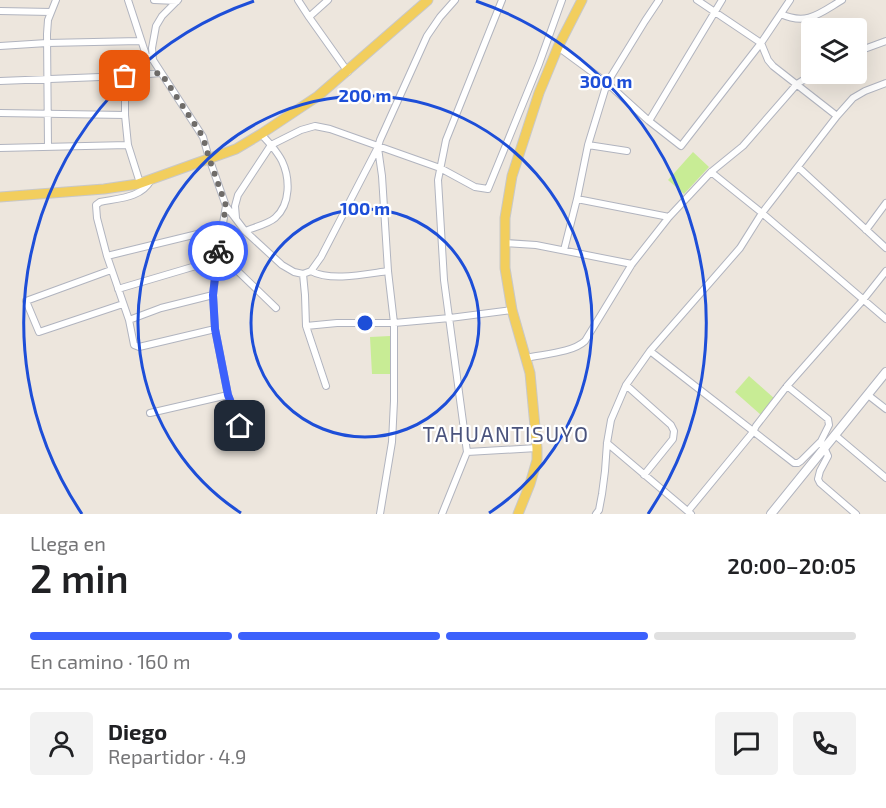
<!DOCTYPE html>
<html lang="es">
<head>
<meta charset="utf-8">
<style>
	:root { --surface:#fff; --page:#f2f2f2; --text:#202124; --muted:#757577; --line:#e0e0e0; --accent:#3c61fc }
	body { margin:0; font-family:"Exo 2",sans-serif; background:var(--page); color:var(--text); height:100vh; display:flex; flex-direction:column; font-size:22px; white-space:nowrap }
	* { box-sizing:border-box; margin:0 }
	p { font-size:20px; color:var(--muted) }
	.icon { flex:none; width:33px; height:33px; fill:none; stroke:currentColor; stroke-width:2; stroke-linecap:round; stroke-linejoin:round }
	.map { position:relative; height:514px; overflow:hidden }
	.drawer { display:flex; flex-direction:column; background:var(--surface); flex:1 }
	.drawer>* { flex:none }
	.buttons { position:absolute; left:801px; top:18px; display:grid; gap:12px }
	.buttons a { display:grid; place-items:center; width:66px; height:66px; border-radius:6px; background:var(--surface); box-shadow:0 6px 24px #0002; font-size:30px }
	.pin { position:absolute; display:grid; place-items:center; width:51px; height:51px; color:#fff; margin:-26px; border-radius:12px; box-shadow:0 3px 9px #0006 }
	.courier { position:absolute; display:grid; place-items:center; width:60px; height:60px; margin:-30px; border:4px solid #3c61fc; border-radius:50%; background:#fff; color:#222; box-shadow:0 2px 8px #0007 }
	.summary em { font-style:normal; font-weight:600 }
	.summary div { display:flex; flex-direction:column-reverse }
	.summary { display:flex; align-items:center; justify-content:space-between; height:102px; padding:0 30px }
	h1 { font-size:39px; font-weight:600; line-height:45px }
	.bar { display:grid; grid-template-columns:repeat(4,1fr); gap:9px 6px; align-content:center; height:72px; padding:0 30px }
	.bar i { height:8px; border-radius:4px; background:var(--line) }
	.bar .selected { background:var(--accent) }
	.bar p { grid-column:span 4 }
	.line { display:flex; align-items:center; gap:15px; padding:0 30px; border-top:2px solid var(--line) }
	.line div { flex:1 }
	.round { display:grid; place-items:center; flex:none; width:63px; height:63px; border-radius:6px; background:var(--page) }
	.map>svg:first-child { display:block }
	.pitch { fill:#c8ec95 }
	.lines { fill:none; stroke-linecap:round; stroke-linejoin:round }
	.minor-casing { stroke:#b1b4bf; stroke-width:8 }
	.tertiary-casing { stroke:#b1b4bf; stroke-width:10 }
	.primary-casing { stroke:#c8c8c8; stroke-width:11 }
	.minor { stroke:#fff; stroke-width:6 }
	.tertiary { stroke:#fff; stroke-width:8 }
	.primary { stroke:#f2ce5d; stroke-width:9 }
	.done { stroke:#6f6c69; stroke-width:6; stroke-dasharray:0 10.8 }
	.route { stroke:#3c61fc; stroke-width:8 }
	.ring { fill:none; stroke:#1d4ed8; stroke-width:3 }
	.labels { text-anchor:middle; stroke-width:4.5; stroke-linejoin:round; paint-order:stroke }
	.neighbourhood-label { font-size:21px; letter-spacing:1.5px; fill:#4b547d; stroke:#fff }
	.centre { fill:#1d4ed8; stroke:#fff; stroke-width:3 }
	.ring-label { font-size:18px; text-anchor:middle; font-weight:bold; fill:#1d4ed8; stroke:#fff; stroke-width:4.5; stroke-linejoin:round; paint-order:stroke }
</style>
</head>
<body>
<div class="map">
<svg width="886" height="514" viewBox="0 0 886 514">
	<rect width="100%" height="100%" fill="#ede6dd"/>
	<path class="pitch" d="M693,152L709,167L684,194L668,180Z
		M390,336L392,374H372L370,337Z
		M749,376L775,399L761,415L735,392Z"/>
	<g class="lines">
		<defs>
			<path id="minor" d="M128,0L146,55L153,60
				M154,0L177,1
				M178,0L162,16L156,26L152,48L153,60L203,137L209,158L226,206L245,231L282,265L294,272L303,274L311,271L321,257L378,147L380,140L427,36L440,17L455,0
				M298,0L309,17
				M328,0L309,17L348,72
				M697,0L761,43L768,60L773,66L837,116
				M0,11L51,12
				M781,14C807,26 820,13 842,0
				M0,46L47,43L140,41
				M558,47L607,83L649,121L681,146L761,43L790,0
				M856,52L886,41
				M0,81L125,76L161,73
				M0,113L125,115L128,145L140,183
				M125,115V76
				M649,121L722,0
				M261,134L271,145L301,130L315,126L330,129L440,168L475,187L488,189L539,64L562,0
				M588,145L627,151
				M48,147L47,34L48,20L56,0
				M0,148L128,145
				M378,148L382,176L388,271L394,323V401L392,442L380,514
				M798,167L886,248
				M711,172L762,213L886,319
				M577,199L669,217
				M226,206L218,252L213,295L215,329L228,395L240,426
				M236,218L235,206L238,195L271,145C275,150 279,155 282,161C290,178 291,204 275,218C268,224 255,227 245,231
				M866,230L886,203
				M506,243L536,245L632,264
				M564,250L577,199L588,145L607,83L645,21L659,0
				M218,252L276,308
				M107,256L97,218L96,205L100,202C120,198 141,198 151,180
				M111,270L26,301L39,332L123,304
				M311,271C331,282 366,274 388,271
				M303,274L305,295L306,326L326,386
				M118,289L216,260
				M129,320L161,308L213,295
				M306,326L337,323H394L450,318L512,310
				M215,329L139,347L134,345L129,320L107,256L222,228
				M650,351L794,463H798L801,461L821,441
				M526,358C543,354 572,353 585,341L632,264L669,217L711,172L743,146L797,84L813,74
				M626,385L671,425L674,431L673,439L644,475
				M787,386L828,419L829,425L821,441L828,456L820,471L818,479L820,483L856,514
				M868,395L886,409
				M150,413L228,395
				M835,435L886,478
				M607,443L691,514
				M467,452L537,448
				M688,511L753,432L756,426L787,386L863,300L886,271
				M442,514L467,452L444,280L438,180L446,140L502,0
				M596,514L599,510L602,494L605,471L607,443L611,420L626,385L650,351L740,248L762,213L837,116L853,98L865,91L886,83"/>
			<path id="tertiary" d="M771,514L886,372"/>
			<path id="primary" d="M0,197L104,189L138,184L236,149L261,134L318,96L428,0
				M518,514L530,484L537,460V448L530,373L512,310L505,268V218L512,176L539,93L558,47L582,0"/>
		</defs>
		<use href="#minor" class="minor-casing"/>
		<use href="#tertiary" class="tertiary-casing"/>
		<use href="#primary" class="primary-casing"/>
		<use href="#minor" class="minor"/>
		<use href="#tertiary" class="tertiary"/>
		<use href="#primary" class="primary"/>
	</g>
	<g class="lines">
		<path class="done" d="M125,76L161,73L203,137L209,158L226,206L218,251"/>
		<path class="route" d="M218,251L213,295L215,329L228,395L240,426"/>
	</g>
	<g class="ring">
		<circle cx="365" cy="323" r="114"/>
		<path d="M241 513A227 227 0 1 1 489 513"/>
		<path d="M82 514A341 341 0 0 1 254 1M476 1A341 341 0 0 1 648 514"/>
	</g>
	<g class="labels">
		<g class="neighbourhood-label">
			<text x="506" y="442">TAHUANTISUYO</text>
		</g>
	</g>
	<circle cx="365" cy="323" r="9" class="centre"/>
	<g class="ring-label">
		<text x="606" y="88">300 m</text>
		<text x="365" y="102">200 m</text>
		<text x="365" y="215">100 m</text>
	</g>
</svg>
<div class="buttons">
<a><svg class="icon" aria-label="layers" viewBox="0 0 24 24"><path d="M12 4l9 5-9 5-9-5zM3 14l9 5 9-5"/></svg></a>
</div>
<div class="pin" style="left:125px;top:76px;background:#ea580c"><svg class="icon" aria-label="bag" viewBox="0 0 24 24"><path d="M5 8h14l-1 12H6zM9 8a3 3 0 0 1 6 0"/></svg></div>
<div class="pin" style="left:240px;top:426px;background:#1f2937"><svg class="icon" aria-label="home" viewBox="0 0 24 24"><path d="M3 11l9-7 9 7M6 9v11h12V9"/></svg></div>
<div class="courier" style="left:218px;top:251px"><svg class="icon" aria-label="bike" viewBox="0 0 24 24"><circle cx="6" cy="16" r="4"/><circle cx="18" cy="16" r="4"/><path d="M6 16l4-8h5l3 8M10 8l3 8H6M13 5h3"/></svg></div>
</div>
<section class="drawer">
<div class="summary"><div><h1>2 min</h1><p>Llega en</p></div><em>20:00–20:05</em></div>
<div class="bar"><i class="selected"></i><i class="selected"></i><i class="selected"></i><i></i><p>En camino · 160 m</p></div>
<div class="line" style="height:108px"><a class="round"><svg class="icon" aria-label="person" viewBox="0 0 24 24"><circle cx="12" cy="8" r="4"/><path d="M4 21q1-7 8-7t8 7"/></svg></a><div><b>Diego</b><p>Repartidor · 4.9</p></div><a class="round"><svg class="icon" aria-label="chat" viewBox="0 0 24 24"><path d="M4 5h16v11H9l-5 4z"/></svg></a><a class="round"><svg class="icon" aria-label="phone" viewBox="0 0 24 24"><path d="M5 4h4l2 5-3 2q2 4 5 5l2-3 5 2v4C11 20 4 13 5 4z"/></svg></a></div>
</section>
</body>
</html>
